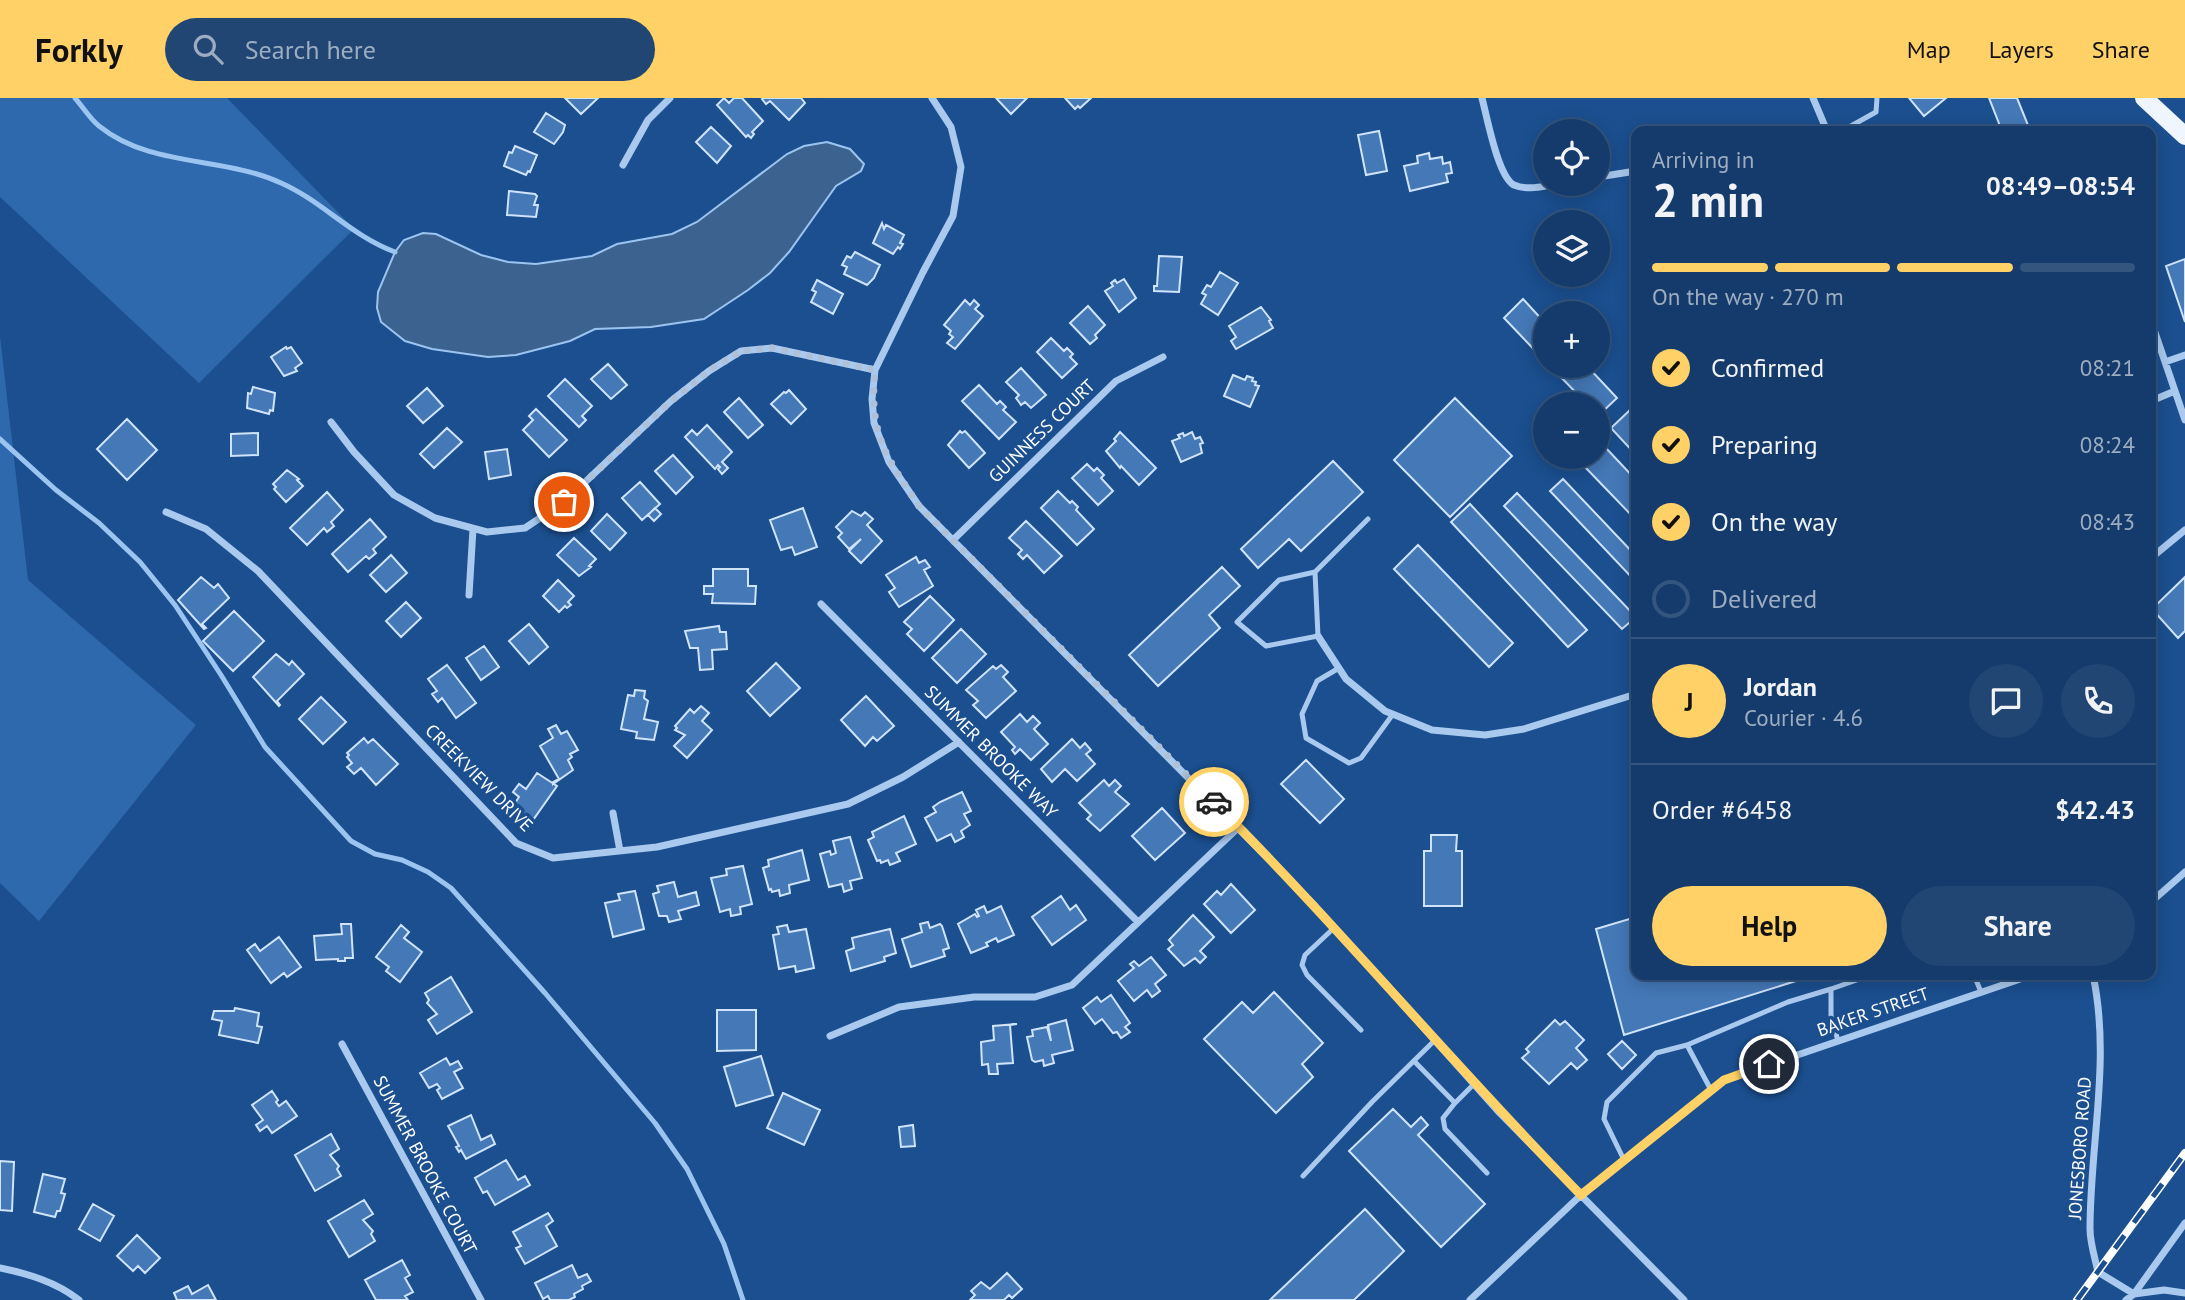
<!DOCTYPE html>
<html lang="en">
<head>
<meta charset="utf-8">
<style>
	:root { --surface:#143b6b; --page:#214673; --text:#f1f3f6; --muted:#9dadc1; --line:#33557e; --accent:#ffd166 }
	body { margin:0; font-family:"PT Sans",sans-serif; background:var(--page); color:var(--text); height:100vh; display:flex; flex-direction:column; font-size:26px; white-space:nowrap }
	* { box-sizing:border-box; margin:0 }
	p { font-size:23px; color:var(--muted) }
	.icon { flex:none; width:38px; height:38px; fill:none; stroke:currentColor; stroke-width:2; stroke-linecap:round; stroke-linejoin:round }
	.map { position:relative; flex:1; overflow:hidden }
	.details { position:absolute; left:1631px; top:28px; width:525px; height:854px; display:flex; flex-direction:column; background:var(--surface); border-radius:14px; box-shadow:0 4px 18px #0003,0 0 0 2px var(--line) }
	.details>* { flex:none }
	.fabs { position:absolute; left:1533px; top:21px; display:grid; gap:14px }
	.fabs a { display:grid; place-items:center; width:77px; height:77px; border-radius:50%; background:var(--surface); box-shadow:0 4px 18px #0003,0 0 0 2px var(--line); font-size:35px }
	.pin { position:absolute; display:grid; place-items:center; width:60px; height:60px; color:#fff; margin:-30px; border:4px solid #fff; border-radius:50%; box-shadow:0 2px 7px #0007 }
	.courier { position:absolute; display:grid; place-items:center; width:70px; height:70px; margin:-35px; border:5px solid #ffd166; border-radius:50%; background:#fff; color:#222; box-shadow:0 2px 9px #0007 }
	.overview em { font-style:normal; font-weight:800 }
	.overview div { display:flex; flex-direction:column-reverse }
	.overview { display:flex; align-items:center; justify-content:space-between; height:119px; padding:0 21px }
	h1 { font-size:46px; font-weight:800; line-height:52px }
	.bar { display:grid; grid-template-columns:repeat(4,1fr); gap:10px 7px; align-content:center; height:84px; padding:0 21px }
	.bar i { height:9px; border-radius:5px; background:var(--line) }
	.bar .active { background:var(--accent) }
	.bar p { grid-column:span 4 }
	.line { display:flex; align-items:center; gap:18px; padding:0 21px; border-top:2px solid var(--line) }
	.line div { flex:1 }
	.round { display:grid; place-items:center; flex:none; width:74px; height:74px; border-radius:37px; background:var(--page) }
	ol { padding:0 21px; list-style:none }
	li { display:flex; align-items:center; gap:21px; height:77px }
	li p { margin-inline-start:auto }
	li .icon { padding:7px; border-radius:50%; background:var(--accent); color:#111; stroke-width:4 }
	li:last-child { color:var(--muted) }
	li i { width:38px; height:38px; border:4px solid var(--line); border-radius:50% }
	.button { display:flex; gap:14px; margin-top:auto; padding:14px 21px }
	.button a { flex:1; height:80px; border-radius:42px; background:var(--accent); color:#111; font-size:28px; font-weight:800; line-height:80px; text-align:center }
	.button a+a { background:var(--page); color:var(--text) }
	header { display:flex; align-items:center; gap:42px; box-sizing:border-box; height:98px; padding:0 35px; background:var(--accent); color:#111 }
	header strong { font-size:33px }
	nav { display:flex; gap:38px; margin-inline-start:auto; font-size:24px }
	.search { width:490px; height:63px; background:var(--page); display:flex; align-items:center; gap:18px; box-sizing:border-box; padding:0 24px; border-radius:38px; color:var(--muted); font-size:26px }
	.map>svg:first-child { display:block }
	.green { fill:#2e69ad }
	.water { fill:#3c6290; stroke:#9cc4f0; stroke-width:2 }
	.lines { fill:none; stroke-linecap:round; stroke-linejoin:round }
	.stream { stroke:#9cc4f0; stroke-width:5 }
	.building { fill:#4478b7; stroke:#cfe3fa; stroke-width:2 }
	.lane { stroke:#a9c9ee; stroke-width:5 }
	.street { stroke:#a9c9ee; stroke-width:7 }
	.primary { stroke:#f0f6ff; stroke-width:18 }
	.rail-casing { stroke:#fff; stroke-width:8 }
	.rail { stroke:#1b4f8f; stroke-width:5; stroke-dasharray:16; stroke-linecap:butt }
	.done { stroke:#afc1d8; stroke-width:7; stroke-dasharray:0 12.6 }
	.route { stroke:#ffd166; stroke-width:9 }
	.labels { text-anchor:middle; stroke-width:7; stroke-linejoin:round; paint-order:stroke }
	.street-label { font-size:18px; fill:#fff; stroke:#1b4f8f }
</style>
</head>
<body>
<header>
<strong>Forkly</strong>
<div class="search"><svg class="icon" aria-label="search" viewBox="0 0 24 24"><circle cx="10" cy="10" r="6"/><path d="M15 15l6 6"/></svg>Search here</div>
<nav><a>Map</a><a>Layers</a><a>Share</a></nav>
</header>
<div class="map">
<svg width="2185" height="1202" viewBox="0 0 2185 1202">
	<rect width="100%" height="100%" fill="#1b4f8f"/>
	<path class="green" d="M0,0H227L354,131L199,285L0,99Z
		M0,238L28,482L196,627L39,823L0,785Z"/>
	<path class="water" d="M827,44L850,51L864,66L861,73L836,88L789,154L770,175L748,192L704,221L651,229L595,231L570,243L516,257L488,259L432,251L405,243L381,224L377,210L378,194L395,154L404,142L423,135L436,136L481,157L508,164L536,166L592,158L617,146L672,136L697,124L787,56L804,48Z"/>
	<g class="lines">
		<path class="stream" d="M75,0C83,9 90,21 99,28C151,70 223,58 281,85C322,103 350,137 395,154
			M0,341L56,392L99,425L140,464L175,507L221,577L265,649L351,743L375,756L402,762L428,774L451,790L545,895L655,1025L687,1071L724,1146L743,1202"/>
	</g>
	<path class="building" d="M565,0H598L581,16Z
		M724,0L729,5L734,0H742L763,23L752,34L754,36L751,40L748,37L746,39L717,7Z
		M763,0H801L805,5L789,22L770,3L766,6L762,1Z
		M996,0H1027L1011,16Z
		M1065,0H1091L1080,10L1078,8L1075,11Z
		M1909,0H1946L1924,18Z
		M1989,0H2017L2030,32L2002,33Z
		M546,15L565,27L563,34L554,46L534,34Z
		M711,29L731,48L717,65L696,44Z
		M1379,33L1387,73L1366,77L1358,37Z
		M515,48L537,57L530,74L528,73L526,77L504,68L509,54L512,55Z
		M1429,55L1430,61L1442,59L1443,66L1450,64L1452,75L1446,76L1448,84L1410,93L1404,68L1418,65L1417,58Z
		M509,93L535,96L537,98L534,107H538L536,119L507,117Z
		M882,125L884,131L886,127L904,137L900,145L903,146L900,151L898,149L893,156L873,145Z
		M855,154L880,167L874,180L867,187L844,176L847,169L842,167L847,158L851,160Z
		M1159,158L1182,159L1179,194L1154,193V188H1157Z
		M2185,161V224L2166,168Z
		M1220,174L1238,185L1218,217L1201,206L1206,197L1202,195L1207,187L1211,189Z
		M1124,181L1136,200L1119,214L1105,193L1113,188L1111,185L1115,182L1117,185Z
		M817,182L843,196L833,216L811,204L816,194L812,192Z
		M1523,201L1545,225V263L1504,220Z
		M965,202L970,207L974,202L979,207L975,211L983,218L955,251L947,245L953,239L949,236L951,233L944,227Z
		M1088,208L1105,227L1095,237L1097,240L1090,246L1070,225Z
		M1261,209L1271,222L1269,223L1273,230L1236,251L1231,243L1236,239L1229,228Z
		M1051,240L1064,253L1067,250L1073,256L1070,259L1077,266L1062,280L1037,254Z
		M286,249L287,251L291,249L302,265L295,270L297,273L284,278L271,259Z
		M608,266L627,287L611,301L591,281Z
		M1550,268H1587L1617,300L1598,318V306H1587Z
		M1021,270L1046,297L1031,310L1025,304L1021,307L1019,304L1016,300L1019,297L1006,284Z
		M1233,277L1245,282L1247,278L1253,280L1252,283L1256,284L1255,287L1259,288L1250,309L1224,298Z
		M565,281L592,308L582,318L586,322L579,329L548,298Z
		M979,287L997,306L1000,303L1006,309L1003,312L1016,324L999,341L962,303Z
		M253,289L275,295L273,313L270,312L269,316L247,310L248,295L251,296Z
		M427,290L443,308L423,325L407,308Z
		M789,292L806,311L791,326L771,306L784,294L786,295Z
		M739,300L763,327L748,340L724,314Z
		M1455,300L1512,358L1450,419L1394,362Z
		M536,311L567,342L549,359L523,332L533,322L529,318Z
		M1630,312L1636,318V357L1611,330Z
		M127,321L157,352L127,382L97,351Z
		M707,327L732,354L722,364L728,370L722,376L718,371L720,369L718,367L715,371L685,339L692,332L697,337Z
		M447,330L462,344L434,370L420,356Z
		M960,333L962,335L965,333L985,355L969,370L948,347Z
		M1120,334L1156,370L1139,387L1121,368L1120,370L1106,353L1116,343L1114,341Z
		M1192,334L1195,341L1200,339L1203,345L1200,346L1202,355L1181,364L1172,343L1180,340L1178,337L1183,335L1184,338Z
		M258,335V357L231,358V336Z
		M1605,349L1636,382V422L1585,369L1598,359Z
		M507,351L511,377L489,381L485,354Z
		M673,357L693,379L676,396L655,373Z
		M1333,363L1363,394L1301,453L1289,441L1258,470L1241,451Z
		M1087,366L1094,373L1097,370L1104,377L1101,380L1113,393L1098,407L1072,380Z
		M287,372L299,381L297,382L303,388L286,404L274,391L276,389L273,386Z
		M1563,381L1636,458V484L1550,393Z
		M640,384L660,406L642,422L622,400Z
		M1058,393L1070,405L1072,403L1078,409L1076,412L1094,431L1077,447L1041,410Z
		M327,394L343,412L331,424L334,428L327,434L324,430L307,447L290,430Z
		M1517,395L1636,519L1622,531L1504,408Z
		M1470,406L1587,532L1568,549L1451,424Z
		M655,410L661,416L654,423L648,417Z
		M803,410L817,449L795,457L792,449L781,452L770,422Z
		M852,413L861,418L865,414L873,421L867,427L882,443L861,465L849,453L861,441L849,451L838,439L842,435L836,429Z
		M607,416L626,435L610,452L591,433Z
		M370,421L386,439L373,451L376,455L369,461L366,458L348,474L332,456Z
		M1026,423L1062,458L1044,475L1027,457L1023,461L1018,456L1022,452L1009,440Z
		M574,440L596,461L589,468L591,469L579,478L557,457Z
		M1418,447L1513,545L1489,569L1394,471Z
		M391,457L407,475L386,494L370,477Z
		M916,459L919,465L925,462L930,469L924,472L933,488L899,509L889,494L895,490L886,477Z
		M1222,469L1240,488L1209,517L1220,530L1158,588L1129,557Z
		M713,471H748V488H756L755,506L712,505L713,496H704V488H713Z
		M201,479L214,490L218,486L229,500L202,526L206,530L204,531L178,502Z
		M2185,479V533L2178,540L2152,511Z
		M558,482L574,498L568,504L571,507L567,510L565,508L559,514L543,498Z
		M930,498L954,522L924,553L907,536L912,531L904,524Z
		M406,504L421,520L401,539L386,523Z
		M234,513L264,543L233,573L203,543Z
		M529,526L548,549L529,566L509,543Z
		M719,528L720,534H726L727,551L712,552L713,571L700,572L698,550H690L685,533Z
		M961,531L986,556L957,585L932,560Z
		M484,548L499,569L481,582L466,560Z
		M276,556L289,567L292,563L304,576L277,603L280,607L279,608L253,579Z
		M776,565L800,590L770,618L747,593Z
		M447,567L476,605L456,620L442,600L438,604L432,596L437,593L428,581Z
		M1001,567L1008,574L1003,579L1016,593L986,620L973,607L978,603L966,592L993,568L996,571Z
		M635,592L645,593L644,600L648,603L644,621L658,624L654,642L636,640L637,634L621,631L628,597L634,598Z
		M866,598L894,628L877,643L873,639L865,648L841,622Z
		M321,599L346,624L323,646L299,621Z
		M701,608L709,615L702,623L712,632L687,660L674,648L685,637L675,632L677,630L675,628L690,611L694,615Z
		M1020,616L1027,624L1033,618L1040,625L1034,631L1048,646L1031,662L1020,651L1015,656L1012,652L1015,649L1001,634Z
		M556,627L561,636L567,633L578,652L570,656L572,659L568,662L573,672L553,686V684L559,681L540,648L553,640L548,631Z
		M364,640L368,645L373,641L398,666L376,687L361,670L354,676L347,669L352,665L347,659L349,657L347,655Z
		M1072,641L1080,650L1085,645L1091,652L1086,656L1095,666L1077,683L1065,671L1052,684L1041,671Z
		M1306,662L1344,701L1320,725L1281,686Z
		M537,675L557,688L533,722L513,708L519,699L513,694L519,686L526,691Z
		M1104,682L1109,688L1115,682L1121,688L1115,694L1129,706L1100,733L1087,721L1091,717L1079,705Z
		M962,694L971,713L964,716L970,727L961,733L964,739L955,744L951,736L937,743L925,720L936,714L933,709L940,704Z
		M1162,710L1185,735L1155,762L1132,738Z
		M904,718L916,746L896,755L900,763L890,767L888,762L881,765L880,762L877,763L868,742L874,739L872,734Z
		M1431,737H1457L1456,753H1462V808H1424V753H1431Z
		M850,739L862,780L850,783L852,791L844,794L842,786L829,789L820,756L830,753L831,757L836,755L833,743Z
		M802,752L809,782L789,787L790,795L780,798L779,792L772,794L771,791L769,792L763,770L769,768L768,762Z
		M743,768L752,806L740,809L741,816L731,818L730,811L720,814L711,780L727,777L726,771Z
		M674,784L678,799L696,794L699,807L678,813L681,821L669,824L667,818H659L653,796L659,794L657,788Z
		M1231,786L1255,812L1231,835L1204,806L1217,793L1221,797Z
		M635,793L644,831L613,839L605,805L620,802L618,796Z
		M1061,798L1070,812L1076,807L1086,822L1052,847L1032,819Z
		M984,808L987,815L1001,808L1014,837L998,844L996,840L986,845L988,848L971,855L958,826L975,816L977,819L979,818L976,812Z
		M1193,817L1214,839L1200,853L1206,859L1200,865L1195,860L1184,868L1168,851L1173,847L1169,842Z
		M1636,819V877H1815L1624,937L1596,831Z
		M928,824L930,830L940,826L942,828L949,850L943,852L945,858L911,869L902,841L922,834L920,826Z
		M341,826H351L353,860H345V863H338V861L316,862L314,838L342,836Z
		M401,827L409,834L404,840L422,854L400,884L386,873L389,869L376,859Z
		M787,827L789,834L806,831L814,870L796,874L795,868L779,871L773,837L779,836L777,829Z
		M890,831L896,855L884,859L885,863L851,873L846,853L854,850L852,840Z
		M279,839L301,869L287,879L284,875L271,885L247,852L255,846L260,853Z
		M1151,859L1166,877L1155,886L1160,893L1152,899L1147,892L1134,903L1118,883L1134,870L1130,866L1134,863L1139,868Z
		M451,879L472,914L437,936L428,922L437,916L427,905L429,902L425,895Z
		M1274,894L1323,945L1302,966L1313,979L1276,1015L1204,941L1242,904L1253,915Z
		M1111,897L1130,925L1125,929L1130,934L1121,940L1117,934L1113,935L1102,921L1095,926L1083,910L1097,899L1101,904Z
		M235,910L259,915L257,928L262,929L258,945L219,937L222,923L212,921L214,913H234Z
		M717,912H756V952L717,953Z
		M1066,922L1073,952L1052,957L1054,965L1044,968L1043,962L1035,964L1032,962L1027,939L1033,938L1032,932L1047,929L1051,943L1048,927Z
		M1555,922L1560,927L1565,923L1584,942L1576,950L1587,962L1577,971L1571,965L1549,986L1522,960L1529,954L1526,951Z
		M1017,926L1010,927L1013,965L997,966L998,976H989L988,966L982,967L981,944L994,942L993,928Z
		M1622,943L1636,957L1622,971L1608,956Z
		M761,958L773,997L736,1008L724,969Z
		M446,960L450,967L458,963L462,970L454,974L463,990L442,1001L437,992L440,990L437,986L429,990L420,975Z
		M272,993L278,1002L276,1004L279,1008L286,1003L297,1018L272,1035L267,1028L260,1033L256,1027L263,1022L252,1007Z
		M783,995L820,1012L804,1047L767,1030Z
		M1393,1011L1411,1029L1421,1019L1428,1027L1418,1037L1485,1106L1441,1149L1349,1053Z
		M471,1017L481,1042L491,1037L495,1046L466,1061L461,1052L459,1054L456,1049L459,1048L448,1028Z
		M913,1027L915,1048L901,1049L899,1029Z
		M331,1036L339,1051L330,1057L339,1068L337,1071L341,1078L315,1093L295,1057Z
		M506,1062L518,1082L525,1078L530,1087L495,1107L487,1093L483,1095L475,1080Z
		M0,1063L14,1064L12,1113L0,1112Z
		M43,1076L65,1081L61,1095L65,1096L60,1113H57L55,1119L34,1114Z
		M364,1102L373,1116L363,1122L373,1133L371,1136L375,1143L349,1159L328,1123Z
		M93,1106L114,1118L100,1143L79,1131Z
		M1365,1111L1404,1153L1354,1202H1270Z
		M548,1115L553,1123L546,1128L557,1148L525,1166L516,1150L521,1148L513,1134Z
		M137,1137L160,1160L145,1175L138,1168L133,1173L117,1158Z
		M402,1162L410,1177L405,1180L413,1194L405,1198L408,1202H376L365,1182Z
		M572,1167L578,1180L587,1176L591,1183L582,1188L583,1191L574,1196L575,1199L569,1202H550L548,1198L543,1201L535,1185Z
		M1007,1175L1022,1191L1012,1200L1009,1197L1004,1202H970L975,1197L971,1193L981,1184L990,1191Z
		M208,1187L216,1202H177L174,1195L188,1188L192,1196Z"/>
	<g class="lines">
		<path class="lane" d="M1842,33L1876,14L1877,0
			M1315,474L1279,482L1237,524L1266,548L1318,538L1315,474L1368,421
			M1339,570L1317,583L1302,616L1306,640L1349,665L1361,660L1393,616
			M1335,829L1305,857L1302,867L1307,877L1361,932
			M1974,877L1981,894
			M1838,943L1831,917V891L1871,877
			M1414,963L1455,1005L1443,1020L1445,1031L1487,1075
			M1711,992L1687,947L1788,904L1831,891
			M1455,1005L1474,986
			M1624,1062L1604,1021L1607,1004L1656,955L1687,947
			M1303,1078L1372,1004L1435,942"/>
		<path class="street" d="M932,0L951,29L961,69L953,118L923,174L875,272L872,301L874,325L889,364L919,408L1315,808L1497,1012L1684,1202
			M1482,0C1487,19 1498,79 1514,87C1528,93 1543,88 1558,86
			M1813,0L1827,33
			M623,67L648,22L670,0
			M1598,79L1636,73
			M2151,223L2185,322
			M2165,264L2185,257
			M2151,303L2175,293
			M331,324L354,354L394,397L435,420L487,434L525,430L564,404L671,303L709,273L741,253L772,250L875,272
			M166,414L206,431L258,473L516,745L553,760L657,749L848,706L903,679L959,644
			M953,442L1116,283L1163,259
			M2151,460L2185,432
			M469,497L473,431
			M821,506L1138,824
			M1318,538L1346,581L1385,613L1432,632L1485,637L1524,631L1636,596
			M613,715L620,753
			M2151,804L2185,774
			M2093,877C2111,961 2090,1046 2090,1131C2090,1145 2095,1160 2098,1174L2134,1196L2164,1192L2185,1195
			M830,938L899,909L974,899H1035L1072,887L1239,729
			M342,946L481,1202
			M0,1170C29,1176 56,1184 79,1202
			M1470,1202L1581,1097L1724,982L2032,877
			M2126,1202L2134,1196L2185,1125"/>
		<path class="primary" d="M2144,0L2185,38"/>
		<defs>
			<path id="rail" d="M2077,1202L2185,1055"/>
		</defs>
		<use href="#rail" class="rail-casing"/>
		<use href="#rail" class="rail"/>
	</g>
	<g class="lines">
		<path class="done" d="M564,404L671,303L709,273L741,253L772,250L875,272C869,336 885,357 919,408L1214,704"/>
		<path class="route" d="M1214,704C1341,831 1455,969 1581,1097L1724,982L1769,966"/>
	</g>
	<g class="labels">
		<g class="street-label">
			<text transform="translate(1042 333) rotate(-44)" y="6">GUINNESS COURT</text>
			<text transform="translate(991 654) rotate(45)" y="6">SUMMER BROOKE WAY</text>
			<text transform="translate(479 680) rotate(45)" y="6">CREEKVIEW DRIVE</text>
			<text transform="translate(1873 914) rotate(-19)" y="6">BAKER STREET</text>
			<text transform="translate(2080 1050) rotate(-86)" y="6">JONESBORO ROAD</text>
			<text transform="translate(425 1067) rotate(62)" y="6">SUMMER BROOKE COURT</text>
		</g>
	</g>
</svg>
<div class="fabs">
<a><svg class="icon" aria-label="locate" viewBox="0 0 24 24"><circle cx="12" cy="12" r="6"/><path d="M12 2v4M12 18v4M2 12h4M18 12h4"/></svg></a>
<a><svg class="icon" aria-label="layers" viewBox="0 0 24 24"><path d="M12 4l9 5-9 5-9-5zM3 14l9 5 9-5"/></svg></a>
<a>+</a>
<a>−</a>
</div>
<div class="pin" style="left:564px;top:404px;background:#ea580c"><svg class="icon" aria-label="bag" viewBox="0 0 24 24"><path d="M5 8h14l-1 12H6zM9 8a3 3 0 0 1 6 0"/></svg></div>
<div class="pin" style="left:1769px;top:966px;background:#1f2937"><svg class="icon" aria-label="home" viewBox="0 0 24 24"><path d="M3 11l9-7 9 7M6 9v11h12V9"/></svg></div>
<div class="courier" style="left:1214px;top:704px"><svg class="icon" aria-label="car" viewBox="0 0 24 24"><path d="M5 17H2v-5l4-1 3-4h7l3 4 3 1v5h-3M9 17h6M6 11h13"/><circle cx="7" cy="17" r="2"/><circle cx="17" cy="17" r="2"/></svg></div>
<section class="details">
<div class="overview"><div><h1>2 min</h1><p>Arriving in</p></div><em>08:49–08:54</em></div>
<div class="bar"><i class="active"></i><i class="active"></i><i class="active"></i><i></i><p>On the way · 270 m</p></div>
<ol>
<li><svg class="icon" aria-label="check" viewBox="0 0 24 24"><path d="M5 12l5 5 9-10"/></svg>Confirmed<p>08:21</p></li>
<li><svg class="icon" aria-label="check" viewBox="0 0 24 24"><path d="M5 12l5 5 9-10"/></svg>Preparing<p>08:24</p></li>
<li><svg class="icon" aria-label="check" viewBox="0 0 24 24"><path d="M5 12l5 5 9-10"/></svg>On the way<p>08:43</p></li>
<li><i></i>Delivered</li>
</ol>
<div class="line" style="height:126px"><b class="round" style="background:var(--accent);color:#111">J</b><div><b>Jordan</b><p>Courier · 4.6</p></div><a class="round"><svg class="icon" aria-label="chat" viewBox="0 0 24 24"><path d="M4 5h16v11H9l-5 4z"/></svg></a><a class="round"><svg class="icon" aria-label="phone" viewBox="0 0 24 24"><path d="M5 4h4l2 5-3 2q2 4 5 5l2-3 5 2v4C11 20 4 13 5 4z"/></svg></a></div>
<div class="line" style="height:91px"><div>Order #6458</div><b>$42.43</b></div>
<div class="button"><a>Help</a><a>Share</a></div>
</section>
</div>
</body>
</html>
